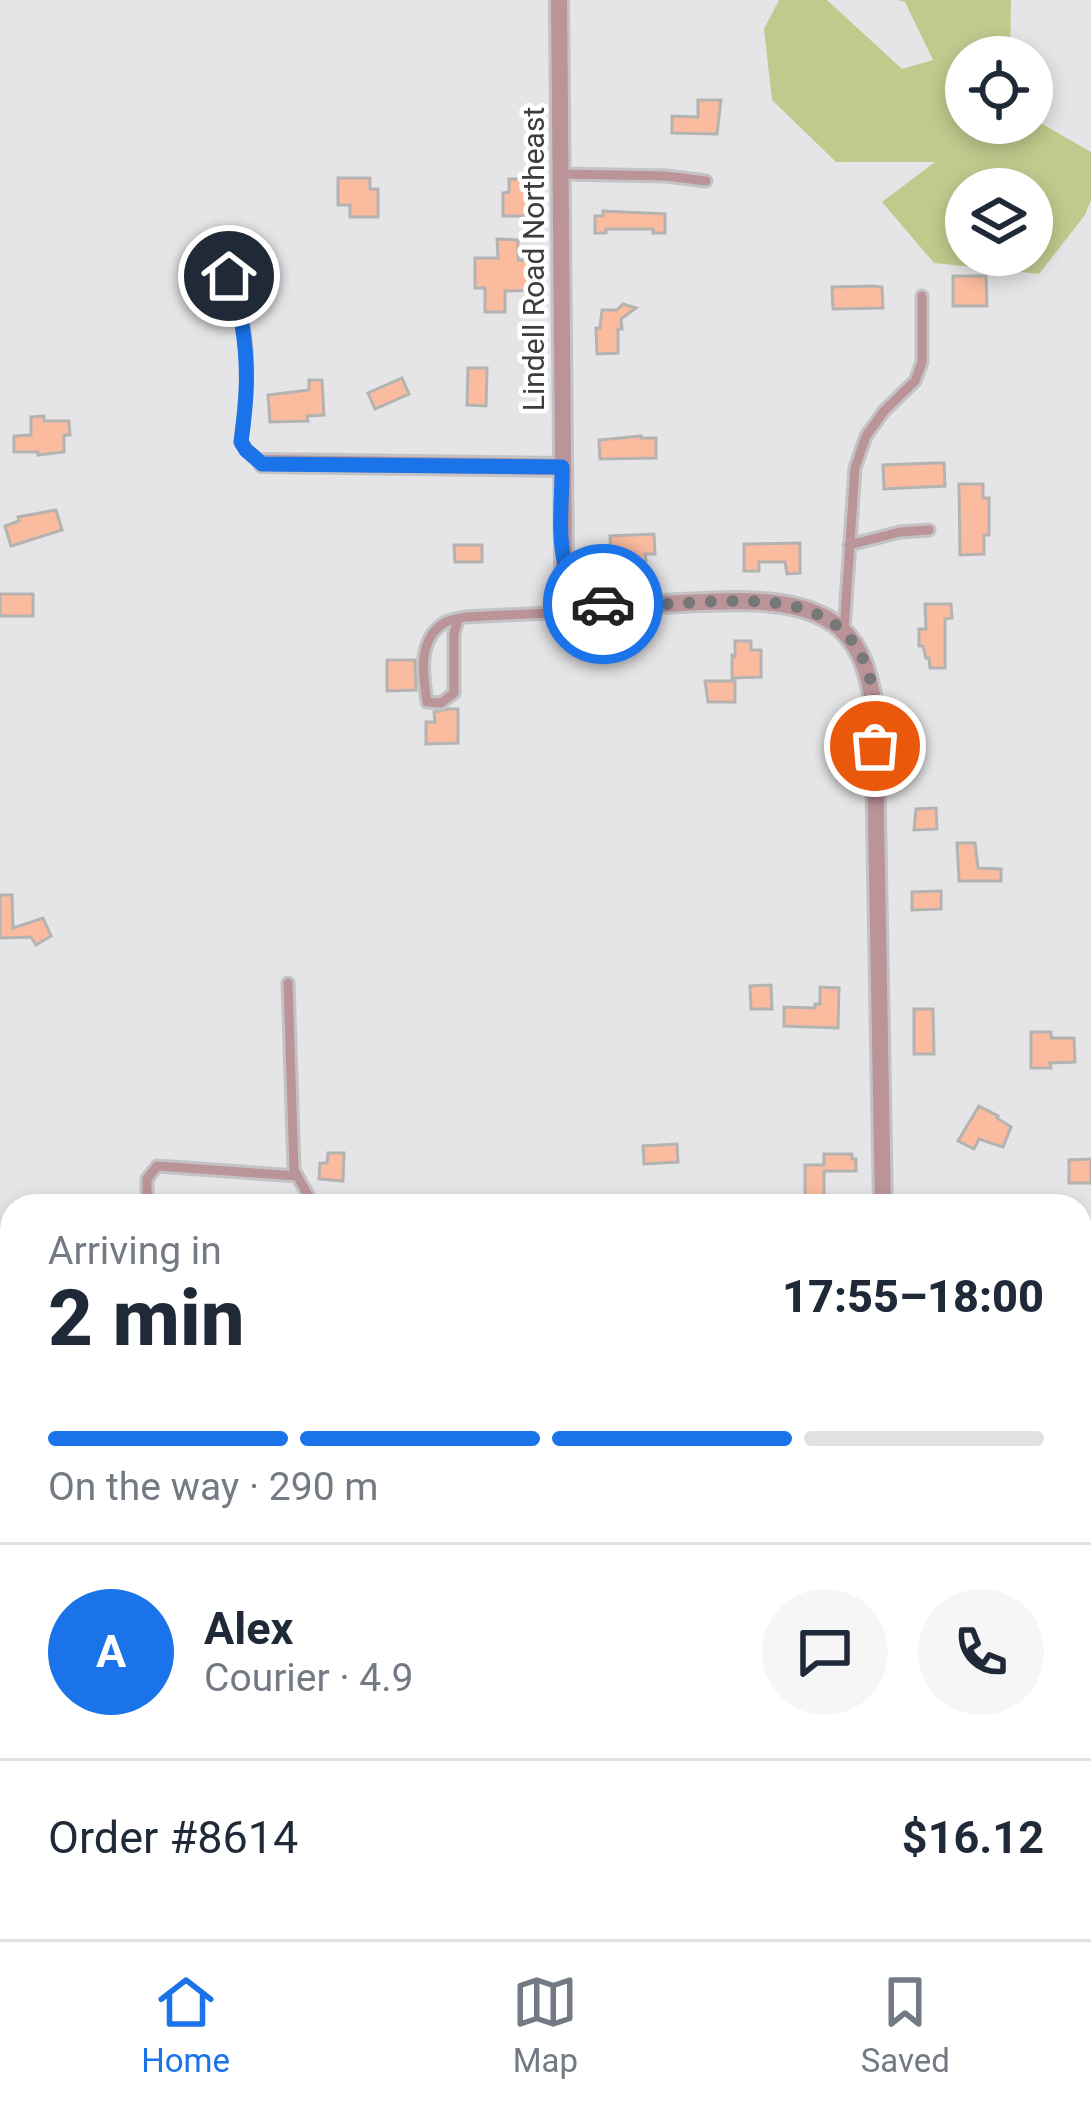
<!DOCTYPE html>
<html lang="en">
<head>
<meta charset="utf-8">
<style>
	:root { --surface:#fff; --page:#f6f6f7; --text:#1f2937; --muted:#747a83; --line:#e0e1e3; --accent:#1a73e8 }
	body { margin:0; font-family:Roboto,sans-serif; background:var(--page); color:var(--text); height:100vh; display:flex; flex-direction:column; font-size:45px; white-space:nowrap }
	* { box-sizing:border-box; margin:0 }
	p { font-size:39px; color:var(--muted) }
	.icon { flex:none; width:66px; height:66px; fill:none; stroke:currentColor; stroke-width:2; stroke-linecap:round; stroke-linejoin:round }
	.map { position:relative; flex:1; overflow:hidden }
	.details { position:absolute; left:0px; top:1194px; width:1092px; height:747px; display:flex; flex-direction:column; background:var(--surface); border-radius:36px 36px 0 0; box-shadow:0 6px 18px #0003 }
	.details>* { flex:none }
	.tools { position:absolute; left:945px; top:36px; display:grid; gap:24px }
	.tools a { display:grid; place-items:center; width:108px; height:108px; border-radius:50%; background:var(--surface); box-shadow:0 6px 18px #0003; font-size:60px }
	.pin { position:absolute; display:grid; place-items:center; width:102px; height:102px; color:#fff; margin:-51px; border:6px solid #fff; border-radius:50%; box-shadow:0 3px 12px #0007 }
	.courier { position:absolute; display:grid; place-items:center; width:120px; height:120px; margin:-60px; border:9px solid #1a73e8; border-radius:50%; background:#fff; color:#222; box-shadow:0 3px 15px #0007 }
	.summary em { font-style:normal; font-weight:800 }
	.summary div { display:flex; flex-direction:column-reverse }
	.summary { display:flex; align-items:center; justify-content:space-between; height:204px; padding:0 48px }
	h1 { font-size:78px; font-weight:800; line-height:90px }
	.bar { display:grid; grid-template-columns:repeat(4,1fr); gap:18px 12px; align-content:center; height:144px; padding:0 48px }
	.bar i { height:15px; border-radius:9px; background:var(--line) }
	.bar .current { background:var(--accent) }
	.bar p { grid-column:span 4 }
	.line { display:flex; align-items:center; gap:30px; padding:0 48px; border-top:3px solid var(--line) }
	.line div { flex:1 }
	.round { display:grid; place-items:center; flex:none; width:126px; height:126px; border-radius:63px; background:var(--page) }
	.tabs { display:flex; justify-content:space-around; align-items:center; height:168px; border-top:3px solid var(--line); background:var(--surface); font-size:33px; color:var(--muted) }
	.tabs a { display:grid; justify-items:center; gap:6px }
	.tabs .current { color:var(--accent) }
	.map>svg:first-child { display:block }
	.green { fill:#c1c98d; fill-rule:evenodd }
	.water { fill:#6095cf }
	.lines { fill:none; stroke-linecap:round; stroke-linejoin:round }
	.stream { stroke:#6095cf; stroke-width:4.5 }
	.building { fill:#fabb9e; stroke:#b5b3b2; stroke-width:3 }
	.service-casing { stroke:#c3c3c5; stroke-width:15 }
	.minor-casing { stroke:#c3c3c5; stroke-width:22 }
	.tertiary-casing { stroke:#c3c3c5; stroke-width:27 }
	.service { stroke:#bb9499; stroke-width:9 }
	.minor { stroke:#bb9499; stroke-width:16 }
	.tertiary { stroke:#bb9499; stroke-width:21 }
	.done { stroke:#767778; stroke-width:12; stroke-dasharray:0 21.6 }
	.route { stroke:#1a73e8; stroke-width:15 }
	.labels { text-anchor:middle; stroke-width:9; stroke-linejoin:round; paint-order:stroke }
	.street-label { font-size:30px; fill:#3b3c3c; stroke:#fff }
</style>
</head>
<body>
<div class="map">
<svg width="1091" height="1939" viewBox="0 0 1091 1939">
	<rect width="100%" height="100%" fill="#e5e5e7"/>
	<path class="green" d="M779,0H827L902,69L933,60L905,2L898,0H1011L1010,57H966V123H1032V118L1091,152V200L1085,215L1039,274L934,263L882,202L935,162H836L772,100L764,29ZM1032,189V255H966V189Z
		M1091,1518V1939H623L621,1929H1080V1525Z
		M12,1746V1819L7,1821L1,1818C0,1826 4,1834 12,1836V1929H82L97,1939H0V1750Z"/>
	<path class="water" d="M82,1929H621L623,1939H97Z"/>
	<g class="lines">
		<path class="stream" d="M1080,1811L1091,1806"/>
	</g>
	<path class="building" d="M698,100H721L717,134L672,133V116L698,117Z
		M338,178H370V189H378V217H350V205H338Z
		M509,179H525V193H528L529,216H503V193L509,192Z
		M603,211L665,214V233H653V229H606V233H595V216H603Z
		M497,239L518,240V260H536V290L505,291V312H485V288H475V258H498Z
		M953,276H986L987,306H953Z
		M873,286L882,287L883,308L833,309L832,287Z
		M623,304L636,308L621,319L622,329H618V353L597,354L596,328H600L602,310H617Z
		M468,368H487L486,406L467,405Z
		M402,378L409,394L375,409L368,393Z
		M309,380H322L324,415L307,416L308,421L270,422L268,395L309,390Z
		M44,416V421H69L70,435H64V452L38,455V452H14V436L31,435V417Z
		M641,436V438H656V458L600,459L599,440Z
		M934,463H944L945,486L884,489L883,465Z
		M959,484H983V498H989V535H984V554L960,555Z
		M56,510L62,530L11,546L5,526L19,521L18,517Z
		M654,534L655,554H645L646,561L620,563V556L611,557L610,536Z
		M800,543V573L787,574L785,562H759V571H744V544Z
		M454,545H482V562H455Z
		M0,594H33V616H0Z
		M925,604H951L952,618L945,619V668H930L929,658H926L923,646H919V629H926Z
		M735,641H751V650H761V677L732,678V655L735,656Z
		M387,660H415L416,690L387,691Z
		M705,681H735V702H708Z
		M448,709H458V743L426,744V722H435L434,712Z
		M936,808L937,829L914,830L916,809Z
		M957,843H975L978,868L1001,869V881H959Z
		M941,891V909L912,910V892Z
		M0,895H12L13,928L43,918L51,936L36,945L31,937L0,938Z
		M771,985L772,1009H751L750,986Z
		M820,987L839,988L838,1028L784,1026V1007L815,1008V1004H820Z
		M914,1009H933L934,1054H914Z
		M1031,1032H1051V1038H1074L1075,1062L1050,1063L1051,1068H1031Z
		M979,1106L998,1116L997,1118L1011,1127L1003,1147L979,1139L974,1149L958,1141Z
		M677,1144L678,1162L644,1164L643,1146Z
		M328,1153H344L343,1181L319,1179L320,1163H327Z
		M824,1154H852V1159H856V1171H824V1206H805V1165H824Z
		M1091,1159V1183H1069V1160Z"/>
	<g class="lines">
		<defs>
			<path id="service" d="M562,174L666,176L706,181
				M228,261C229,282 236,297 241,317C251,359 246,400 241,442L246,450L263,463
				M849,545L900,532L929,530
				M458,619L454,634V693L441,703L427,702C423,676 417,640 444,623C450,619 458,619 465,617L567,612L592,601
				M844,631L855,468L866,436L884,411L915,381L922,362V296
				M288,983L294,1170L314,1206
				M147,1206V1179L157,1166L297,1176"/>
			<path id="minor" d="M559,0L564,566C572,587 582,598 603,604C670,611 789,581 841,629C863,649 869,677 874,705L883,1206
				M263,463L562,467
				M0,1472H12"/>
			<path id="tertiary" d="M1080,1237L1091,1235
				M0,1293H12"/>
		</defs>
		<use href="#service" class="service-casing"/>
		<use href="#minor" class="minor-casing"/>
		<use href="#tertiary" class="tertiary-casing"/>
		<use href="#service" class="service"/>
		<use href="#minor" class="minor"/>
		<use href="#tertiary" class="tertiary"/>
	</g>
	<g class="lines">
		<path class="done" d="M603,604C686,614 833,564 868,672C876,695 874,721 875,746"/>
		<path class="route" d="M229,276C231,293 240,307 242,324C249,368 247,398 241,442L246,450L262,464L562,467C563,512 547,590 603,604"/>
	</g>
	<g class="labels">
		<g class="street-label">
			<text transform="translate(534 259) rotate(-90)" y="10">Lindell Road Northeast</text>
		</g>
	</g>
</svg>
<div class="tools">
<a><svg class="icon" aria-label="locate" viewBox="0 0 24 24"><circle cx="12" cy="12" r="6"/><path d="M12 2v4M12 18v4M2 12h4M18 12h4"/></svg></a>
<a><svg class="icon" aria-label="layers" viewBox="0 0 24 24"><path d="M12 4l9 5-9 5-9-5zM3 14l9 5 9-5"/></svg></a>
</div>
<div class="pin" style="left:875px;top:746px;background:#ea580c"><svg class="icon" aria-label="bag" viewBox="0 0 24 24"><path d="M5 8h14l-1 12H6zM9 8a3 3 0 0 1 6 0"/></svg></div>
<div class="pin" style="left:229px;top:276px;background:#1f2937"><svg class="icon" aria-label="home" viewBox="0 0 24 24"><path d="M3 11l9-7 9 7M6 9v11h12V9"/></svg></div>
<div class="courier" style="left:603px;top:604px"><svg class="icon" aria-label="car" viewBox="0 0 24 24"><path d="M5 17H2v-5l4-1 3-4h7l3 4 3 1v5h-3M9 17h6M6 11h13"/><circle cx="7" cy="17" r="2"/><circle cx="17" cy="17" r="2"/></svg></div>
<section class="details">
<div class="summary"><div><h1>2 min</h1><p>Arriving in</p></div><em>17:55–18:00</em></div>
<div class="bar"><i class="current"></i><i class="current"></i><i class="current"></i><i></i><p>On the way · 290 m</p></div>
<div class="line" style="height:216px"><b class="round" style="background:var(--accent);color:#fff">A</b><div><b>Alex</b><p>Courier · 4.9</p></div><a class="round"><svg class="icon" aria-label="chat" viewBox="0 0 24 24"><path d="M4 5h16v11H9l-5 4z"/></svg></a><a class="round"><svg class="icon" aria-label="phone" viewBox="0 0 24 24"><path d="M5 4h4l2 5-3 2q2 4 5 5l2-3 5 2v4C11 20 4 13 5 4z"/></svg></a></div>
<div class="line" style="height:156px"><div>Order #8614</div><b>$16.12</b></div>
</section>
</div>
<nav class="tabs">
<a class="current"><svg class="icon" aria-label="home" viewBox="0 0 24 24"><path d="M3 11l9-7 9 7M6 9v11h12V9"/></svg>Home</a>
<a><svg class="icon" aria-label="map" viewBox="0 0 24 24"><path d="M3 6l6-2 6 2 6-2v14l-6 2-6-2-6 2zM9 4v14M15 6v14"/></svg>Map</a>
<a><svg class="icon" aria-label="saved" viewBox="0 0 24 24"><path d="M7 4h10v16l-5-4-5 4z"/></svg>Saved</a>
</nav>
</body>
</html>
